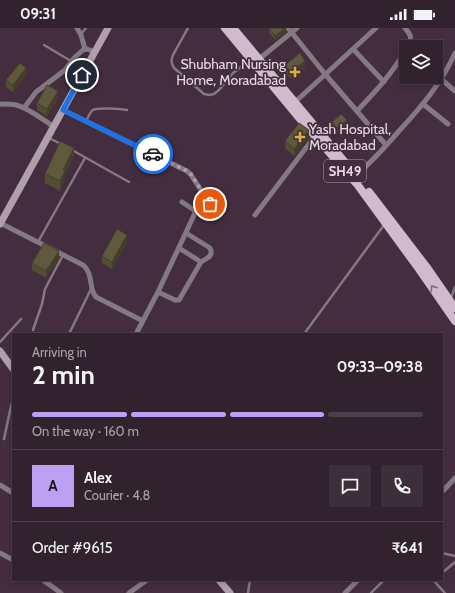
<!DOCTYPE html>
<html lang="en">
<head>
<meta charset="utf-8">
<style>
	:root { --surface:#32222e; --page:#3d2f3a; --text:#f1f3f6; --muted:#a8a4aa; --line:#4d3f4a; --accent:#bca0f2 }
	body { margin:0; font-family:Cabin,sans-serif; background:var(--page); color:var(--text); height:100vh; display:flex; flex-direction:column; font-size:15px; white-space:nowrap }
	* { box-sizing:border-box; margin:0 }
	p { font-size:13px; color:var(--muted) }
	.icon { flex:none; width:22px; height:22px; fill:none; stroke:currentColor; stroke-width:2; stroke-linecap:round; stroke-linejoin:round }
	.map { position:relative; flex:1; overflow:hidden }
	.drawer { position:absolute; left:12px; top:305px; width:431px; height:248px; display:flex; flex-direction:column; background:var(--surface); border-radius:0px; box-shadow:0 2px 6px #0003,0 0 0 1px var(--line) }
	.drawer>* { flex:none }
	.tools { position:absolute; left:399px; top:12px; display:grid; gap:8px }
	.tools a { display:grid; place-items:center; width:44px; height:44px; border-radius:0px; background:var(--surface); box-shadow:0 2px 6px #0003,0 0 0 1px var(--line); font-size:20px }
	.pin { position:absolute; display:grid; place-items:center; width:34px; height:34px; color:#fff; margin:-17px; border:2px solid #fff; border-radius:50%; box-shadow:0 1px 4px #0007 }
	.courier { position:absolute; display:grid; place-items:center; width:40px; height:40px; margin:-20px; border:3px solid #1a73e8; border-radius:50%; background:#fff; color:#222; box-shadow:0 1px 5px #0007 }
	.summary em { font-style:normal; font-weight:700 }
	.summary div { display:flex; flex-direction:column-reverse }
	.summary { display:flex; align-items:center; justify-content:space-between; height:68px; padding:0 20px }
	h1 { font-size:26px; font-weight:700; line-height:30px }
	.bar { display:grid; grid-template-columns:repeat(4,1fr); gap:6px 4px; align-content:center; height:48px; padding:0 20px }
	.bar i { height:5px; border-radius:3px; background:var(--line) }
	.bar .current { background:var(--accent) }
	.bar p { grid-column:span 4 }
	.line { display:flex; align-items:center; gap:10px; padding:0 20px; border-top:1px solid var(--line) }
	.line div { flex:1 }
	.round { display:grid; place-items:center; flex:none; width:42px; height:42px; border-radius:0px; background:var(--page) }
	.status { display:flex; justify-content:space-between; align-items:center; height:28px; padding:0 20px; background:var(--surface); direction:ltr }
	.status svg { height:11px; fill:currentColor }
	.map>svg:first-child { display:block }
	.lines { fill:none; stroke-linecap:round; stroke-linejoin:round }
	.lane { stroke:#847881; stroke-width:2.5 }
	.street { stroke:#847881; stroke-width:5 }
	.secondary { stroke:#b09eac; stroke-width:7 }
	.primary { stroke:#d2bacd; stroke-width:8 }
	.wall { fill:#534d34 }
	.shaded-wall { fill:#443e2b }
	.building { fill:#61593d; stroke:#443e2b }
	.oneway { stroke:#836c7e }
	.done { stroke:#ae9dab; stroke-width:4; stroke-dasharray:0 7.2 }
	.route { stroke:#1a73e8; stroke-width:5 }
	.poi-dot { fill:#d6b534; stroke:#432d3e; stroke-width:1.5 }
	.labels { text-anchor:middle; stroke-width:3.5; stroke-linejoin:round; paint-order:stroke }
	.shield { fill:#432d3e; stroke:#b6a6b3; stroke-width:1 }
	.shield-label { font-size:13px; font-weight:bold; fill:#e8dae5 }
	.poi-label { font-size:14px; fill:#e8dae5; stroke:#432d3e; text-anchor:end }
</style>
</head>
<body>
<div class="status"><b>09:31</b><svg viewBox="0 0 49 12"><path d="M0 12V9h3v3zM5 12V6h3v6zM10 12V3h3v9zM15 12V0h3v12zM26 1h20v11H26zM47 4h2v5h-2z"/></svg></div>
<div class="map">
<svg width="455" height="565" viewBox="0 0 455 565">
	<rect width="100%" height="100%" fill="#432d3e"/>
	<g class="lines">
		<path class="lane" d="M188,0L173,27C171,32 171,35 174,40L204,66L209,67L214,66L219,62L233,45L249,33
			M81,6L86,0
			M44,17L71,33
			M86,93C88,90 90,84 93,82C97,79 121,81 127,82
			M49,110L61,116
			M72,122L129,154
			M38,214L85,130
			M451,270L455,259
			M33,302L42,276L45,261L63,227
			M69,306L91,261
			M304,306L384,197
			M0,314L21,291
			M4,411L11,378L13,372
			M442,525L455,528
			M442,545L455,534
			M433,552L445,565
			M248,565L250,552
			M371,565L384,552"/>
		<path class="street" d="M77,0L81,7L85,21
			M288,0L325,46L386,117
			M405,0C412,8 412,10 407,19
			M353,21L384,54
			M259,31L297,0
			M441,51L455,63
			M295,74L376,0
			M0,76C5,76 11,76 16,77C29,80 43,92 53,98
			M423,76L448,96
			M24,80L36,64L65,42L74,30L83,22L87,21L95,24
			M63,82L187,143L191,147L210,176
			M357,83C375,64 393,45 406,21
			M356,147C372,134 386,118 399,103C421,79 442,55 455,25
			M255,187L315,108
			M0,195L83,237C94,246 88,260 96,269L143,293
			M179,220L201,234
			M158,264L175,272H179L201,234L209,229L211,226V223L210,220L186,205
			M136,306L158,264L195,185L194,182L182,174
			M0,457L13,465
			M442,464L455,450
			M0,525L13,532
			M43,552L61,565
			M129,565L147,552
			M345,565L358,552"/>
		<path class="secondary" d="M0,196L108,0
			M0,323L13,341
			M219,552L230,565"/>
		<path class="primary" d="M225,0L296,86L357,156L419,241L455,293
			M233,0L358,150
			M369,164L428,241L455,280"/>
	</g>
	<path class="wall" d="M269,0H286V4L275,12L269,5Z
		M285,37L305,40L291,51L285,44Z
		M26,47L13,64L6,59V52Z
		M58,70L47,88L37,82V75Z
		M332,94L347,97L337,105L332,98Z
		M309,109L294,128L285,120V113Z
		M74,129L65,146V152L60,163L45,155V146Z
		M127,214L112,241L102,235V228Z
		M59,230L46,250L32,242V235Z"/>
	<path class="shaded-wall" d="M285,0H286V4L275,12V8Z
		M305,33V40L291,51V44Z
		M26,40V47L13,64V57Z
		M58,63V70L47,88V81Z
		M347,92V97L337,105V100Z
		M309,102V109L294,128V121Z
		M74,120V129L65,146V152L60,163V153L63,142Z
		M127,207V214L112,241V234Z
		M59,223V230L46,250V243Z"/>
	<path class="building" d="M269,0H285L275,8Z
		M300,25L305,33L291,44L285,37Z
		M20,35L26,40L13,57L6,52Z
		M47,57L58,63L47,81L37,75Z
		M341,86L347,92L337,100L332,94Z
		M299,95L309,102L294,121L285,113Z
		M60,113L74,120L63,142L65,143L60,153L45,146Z
		M117,201L127,207L112,234L102,228Z
		M44,215L59,223L46,243L32,235Z"/>
	<defs><path id="oneway-chevron" d="M-2-3.5L2.5 0L-2 3.5" fill="none" stroke-width="1.6" stroke-linecap="round" stroke-linejoin="round"/></defs>
	<use class="oneway" href="#oneway-chevron" transform="translate(433 260) rotate(-125)"/>
	<g class="lines">
		<path class="done" d="M153,126L187,143L191,146L210,176"/>
		<path class="route" d="M82,47L63,82L153,126"/>
	</g>
	<g class="poi-dot">
		<path d="M293 38h4v4h4v4h-4v4h-4v-4h-4v-4h4z"/>
		<path d="M298 103h4v4h4v4h-4v4h-4v-4h-4v-4h4z"/>
	</g>
	<g class="labels">
		<rect class="shield" x="324" y="132" width="42" height="22" rx="3"/>
		<g class="shield-label">
			<text x="345" y="148">SH49</text>
		</g>
		<g class="poi-label">
			<text x="286" y="41">Shubham Nursing<tspan x="286" dy="16">Home, Moradabad</tspan></text>
			<text x="309" y="106" text-anchor="start">Yash Hospital,<tspan x="309" dy="16">Moradabad</tspan></text>
		</g>
	</g>
</svg>
<div class="tools">
<a><svg class="icon" aria-label="layers" viewBox="0 0 24 24"><path d="M12 4l9 5-9 5-9-5zM3 14l9 5 9-5"/></svg></a>
</div>
<div class="pin" style="left:210px;top:176px;background:#ea580c"><svg class="icon" aria-label="bag" viewBox="0 0 24 24"><path d="M5 8h14l-1 12H6zM9 8a3 3 0 0 1 6 0"/></svg></div>
<div class="pin" style="left:82px;top:47px;background:#1f2937"><svg class="icon" aria-label="home" viewBox="0 0 24 24"><path d="M3 11l9-7 9 7M6 9v11h12V9"/></svg></div>
<div class="courier" style="left:153px;top:126px"><svg class="icon" aria-label="car" viewBox="0 0 24 24"><path d="M5 17H2v-5l4-1 3-4h7l3 4 3 1v5h-3M9 17h6M6 11h13"/><circle cx="7" cy="17" r="2"/><circle cx="17" cy="17" r="2"/></svg></div>
<section class="drawer">
<div class="summary"><div><h1>2 min</h1><p>Arriving in</p></div><em>09:33–09:38</em></div>
<div class="bar"><i class="current"></i><i class="current"></i><i class="current"></i><i></i><p>On the way · 160 m</p></div>
<div class="line" style="height:72px"><b class="round" style="background:var(--accent);color:#111">A</b><div><b>Alex</b><p>Courier · 4.8</p></div><a class="round"><svg class="icon" aria-label="chat" viewBox="0 0 24 24"><path d="M4 5h16v11H9l-5 4z"/></svg></a><a class="round"><svg class="icon" aria-label="phone" viewBox="0 0 24 24"><path d="M5 4h4l2 5-3 2q2 4 5 5l2-3 5 2v4C11 20 4 13 5 4z"/></svg></a></div>
<div class="line" style="height:52px"><div>Order #9615</div><b>₹641</b></div>
</section>
</div>
</body>
</html>
